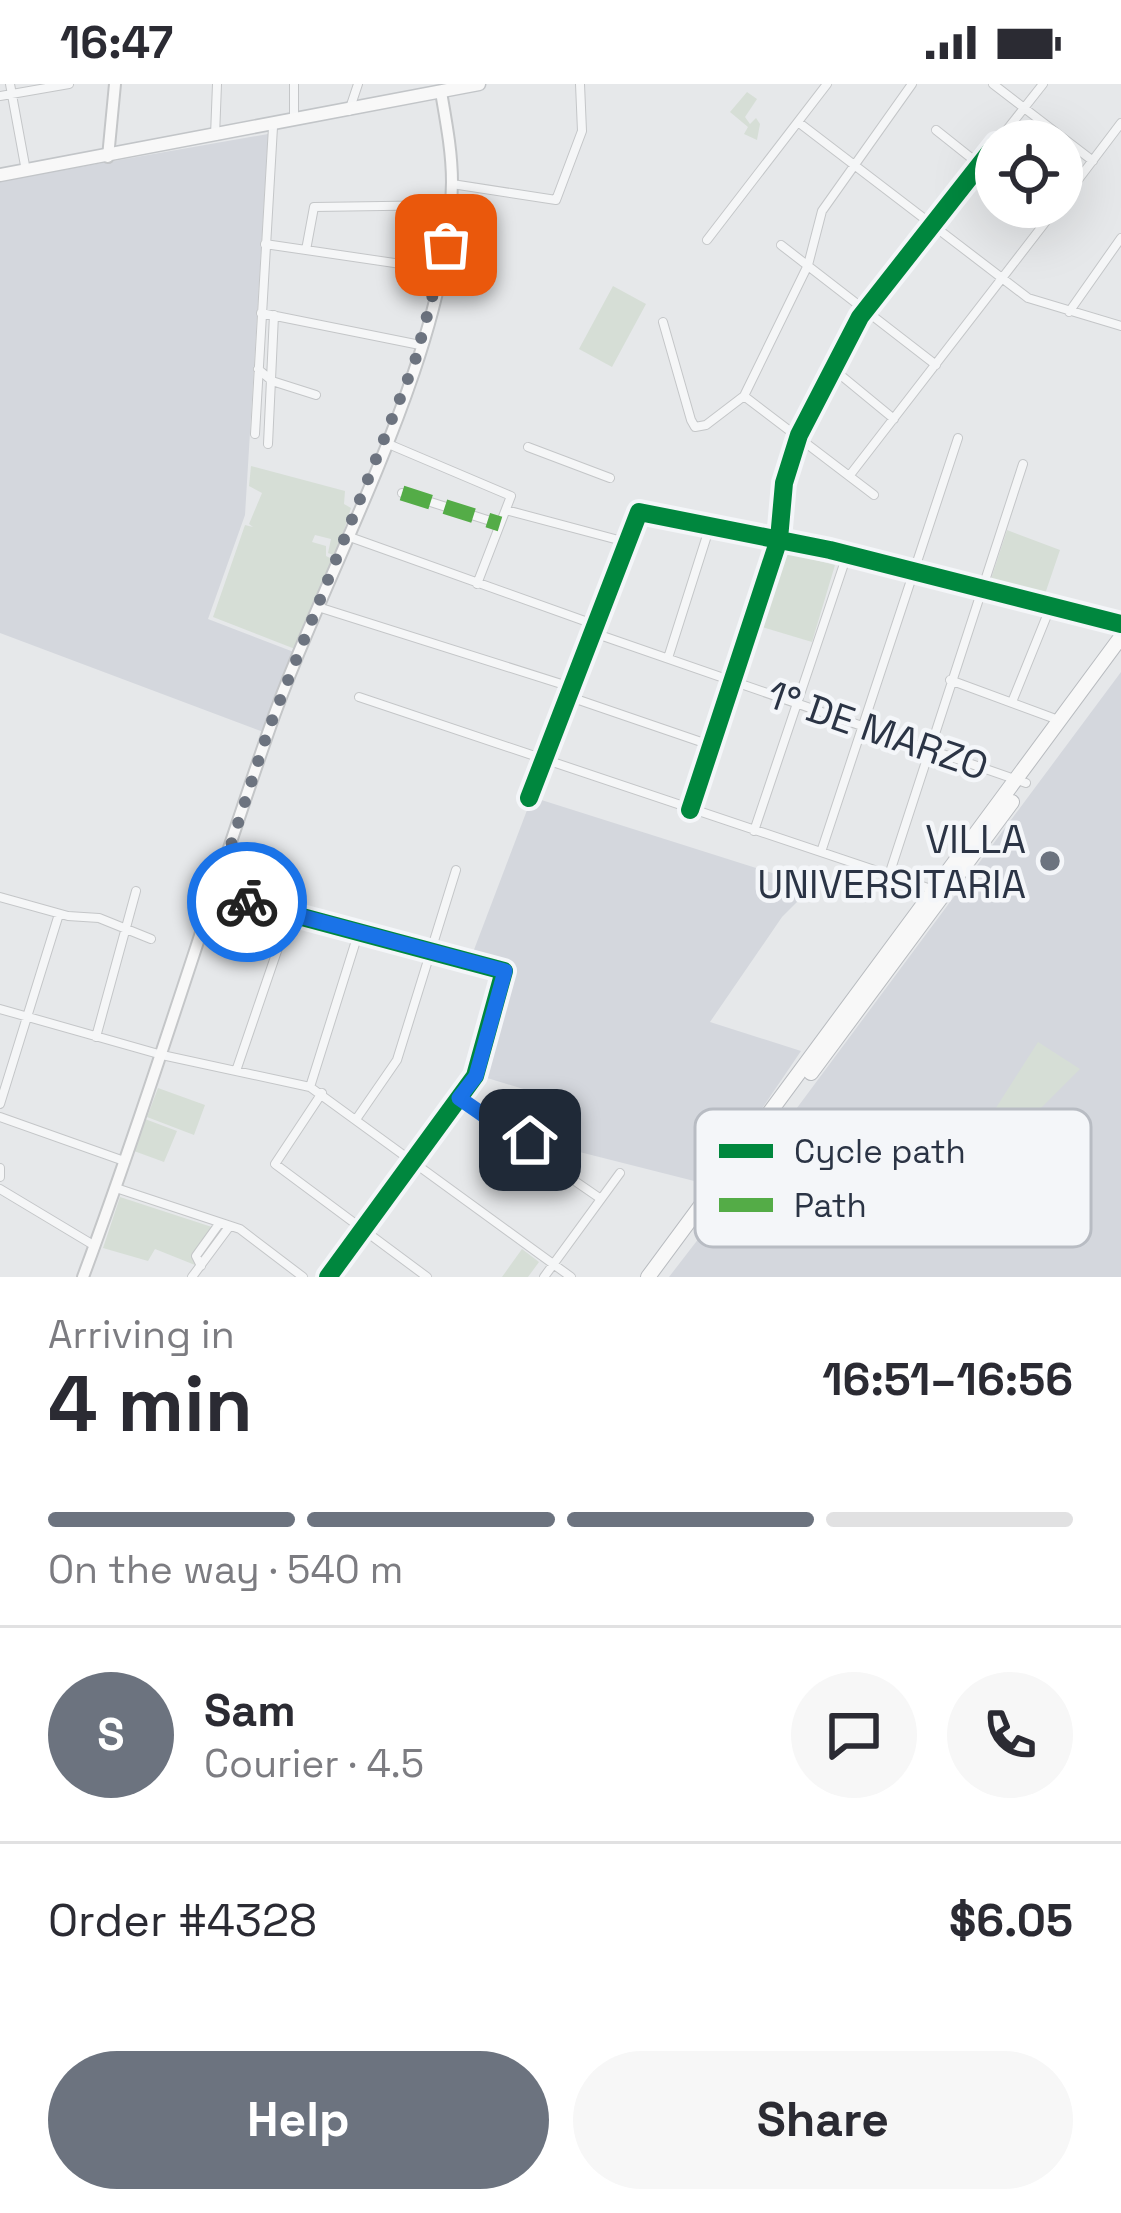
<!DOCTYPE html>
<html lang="en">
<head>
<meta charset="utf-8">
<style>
	:root { --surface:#fff; --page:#f7f7f7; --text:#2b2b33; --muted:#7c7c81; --line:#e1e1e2; --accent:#6c737f }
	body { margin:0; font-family:"Space Grotesk",sans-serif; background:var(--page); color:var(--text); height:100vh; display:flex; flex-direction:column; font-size:45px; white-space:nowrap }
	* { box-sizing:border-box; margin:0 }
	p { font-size:39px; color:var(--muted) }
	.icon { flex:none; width:66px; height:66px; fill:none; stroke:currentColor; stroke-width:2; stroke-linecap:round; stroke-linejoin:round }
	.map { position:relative; height:1193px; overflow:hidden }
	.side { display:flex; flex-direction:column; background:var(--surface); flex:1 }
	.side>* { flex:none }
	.controls { position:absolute; left:975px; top:36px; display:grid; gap:24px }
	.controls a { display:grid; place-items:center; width:108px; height:108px; border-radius:50%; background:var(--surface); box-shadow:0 12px 48px #0002; font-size:60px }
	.pin { position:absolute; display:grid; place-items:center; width:102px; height:102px; color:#fff; margin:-51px; border-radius:24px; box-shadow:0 6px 18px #0006 }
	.courier { position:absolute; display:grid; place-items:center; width:120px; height:120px; margin:-60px; border:9px solid #1a73e8; border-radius:50%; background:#fff; color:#222; box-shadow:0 3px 15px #0007 }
	.summary em { font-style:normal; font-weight:700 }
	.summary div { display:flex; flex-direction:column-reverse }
	.summary { display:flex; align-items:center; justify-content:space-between; height:204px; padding:0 48px }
	h1 { font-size:78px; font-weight:700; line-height:90px }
	.bar { display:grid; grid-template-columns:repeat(4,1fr); gap:18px 12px; align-content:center; height:144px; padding:0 48px }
	.bar i { height:15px; border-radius:9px; background:var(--line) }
	.bar .on { background:var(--accent) }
	.bar p { grid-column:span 4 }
	.line { display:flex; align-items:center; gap:30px; padding:0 48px; border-top:3px solid var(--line) }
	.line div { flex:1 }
	.round { display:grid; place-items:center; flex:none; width:126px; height:126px; border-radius:63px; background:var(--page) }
	.action { display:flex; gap:24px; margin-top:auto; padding:24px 48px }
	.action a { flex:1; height:138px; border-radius:72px; background:var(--accent); color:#fff; font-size:48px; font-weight:700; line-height:138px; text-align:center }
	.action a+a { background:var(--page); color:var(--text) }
	.status { display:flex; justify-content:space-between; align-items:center; height:84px; padding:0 60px; background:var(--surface); direction:ltr }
	.status svg { height:33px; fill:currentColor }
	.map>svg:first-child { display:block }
	.built { fill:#d4d7dd }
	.green { fill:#d6ded6 }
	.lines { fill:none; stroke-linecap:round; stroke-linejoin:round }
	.minor-casing { stroke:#c4c6c8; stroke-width:10 }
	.secondary-casing { stroke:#c4c6c8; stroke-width:14 }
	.primary-casing { stroke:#c2c5c8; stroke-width:15 }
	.trunk-casing { stroke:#b8bbbf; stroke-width:16 }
	.minor { stroke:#f5f6f7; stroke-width:8 }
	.secondary { stroke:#f8f8f8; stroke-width:10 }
	.primary { stroke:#f8f8f8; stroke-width:12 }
	.trunk { stroke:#f8f8f8; stroke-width:14 }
	.quiet { stroke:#54ac47; stroke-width:15; stroke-dasharray:30 15; stroke-linecap:butt }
	.cycleway-casing { stroke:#f4f6f9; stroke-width:26 }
	.cycleway { stroke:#00873e; stroke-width:18 }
	.done { stroke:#6c737f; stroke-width:12; stroke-dasharray:0 21.6 }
	.route { stroke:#1a73e8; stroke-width:15 }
	.poi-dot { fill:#6c737f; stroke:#f4f6f9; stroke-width:4.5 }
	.labels { text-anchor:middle; stroke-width:9; stroke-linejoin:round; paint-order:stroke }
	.street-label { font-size:39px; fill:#2b3445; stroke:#f4f6f9 }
	.poi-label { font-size:39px; fill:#2b3445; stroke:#f4f6f9; text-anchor:end }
	.key { fill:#f4f6f9; stroke:#b8bcc3; stroke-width:3 }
	.key-label { font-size:33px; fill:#2b3445 }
</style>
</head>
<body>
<div class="status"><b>16:47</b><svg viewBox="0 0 49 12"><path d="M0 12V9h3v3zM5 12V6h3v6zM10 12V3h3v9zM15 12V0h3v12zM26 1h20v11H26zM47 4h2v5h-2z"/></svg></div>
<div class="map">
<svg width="1121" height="1193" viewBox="0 0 1121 1193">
	<rect width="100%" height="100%" fill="#e6e8ea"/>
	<path class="built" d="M268,50L245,431L208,535L299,570L266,649L0,549V97Z
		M1121,588V1193H669L733,1110Z
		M532,713L813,802L782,833L710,938L801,967L710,1101L540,1058V1053L519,1048L530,1007L484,993L513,882L472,871Z"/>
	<path class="green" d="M747,8L757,15L745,33L750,40L756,34L760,40L757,56L744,50L748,43L730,28Z
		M613,202L646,220L612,283L579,265Z
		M251,382L345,407L344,420L351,424L336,472L328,469L331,455L315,451L312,458L326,462V472L334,476L295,565L213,533L245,441L253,443L249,440L262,409L249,402Z
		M1007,446L1060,466L1045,510L990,498Z
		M784,468L835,481L812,558L759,542Z
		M1038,958L1080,985L941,1124L936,1118Z
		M158,1004L205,1021L194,1051L147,1033Z
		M145,1035L177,1047L164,1078L134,1067Z
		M120,1113L215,1144L195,1181L155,1165L148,1177L103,1164Z
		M522,1165L539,1178L528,1193H502Z"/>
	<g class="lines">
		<defs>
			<path id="minor" d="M10,0L26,87
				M294,0V34
				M993,0L1093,77
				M0,12L69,0
				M349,27L358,0
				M798,38L1028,214L1121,242
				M936,46L980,81
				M215,52L217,0
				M998,57L1043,0
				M452,100L556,116L582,47L580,0
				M1062,117L1121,39
				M707,156L827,0
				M265,160L442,186
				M781,161L936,281
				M306,166L314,123L451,121
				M1069,228L1121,154
				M261,229L420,261
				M663,238L691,336L695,343L706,341L744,312L808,181L822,127L912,0
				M832,284L894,335
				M258,285L272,297L316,311
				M744,312L874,411
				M255,350L273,43
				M386,359L511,412L477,500
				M268,360L274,231
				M528,363L610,394
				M850,391L1057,123
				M402,409L500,440
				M506,426L626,458
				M347,452L596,541
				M318,523L574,604
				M594,549L1026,699
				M668,574L710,442
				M950,596L1061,637
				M359,613L937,807
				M570,613L710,661
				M1012,618L1050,524
				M529,714L639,428L830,466L1121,540
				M690,726L779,455L784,399L799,351L860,233L996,60
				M754,747L847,471
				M821,768L958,354
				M889,791L1023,380
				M216,810L504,887L475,992L328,1193
				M0,813L68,832L99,834L151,855
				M0,925L162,971L310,1003L571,1193
				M96,953L136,807
				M236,987L290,829
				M310,1003L359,847
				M322,1009L275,1080L427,1193
				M459,1014L509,1048L531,1056
				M0,1020L59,830
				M0,1033L124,1077
				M357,1034L397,976L456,786
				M540,1073L601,1115
				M0,1084V1093
				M116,1104L240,1145L303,1193
				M0,1105L95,1162
				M201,1182L196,1172L219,1140
				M192,1193L229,1143
				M544,1193L620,1089"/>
			<path id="secondary" d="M108,73L115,0
				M83,1193C150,1013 205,830 268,649C325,483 450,273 452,98C452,68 446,37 441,8"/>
			<path id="primary" d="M0,91L479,0"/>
			<path id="trunk" d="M811,989L1012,718
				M648,1193L1121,553"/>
		</defs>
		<use href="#minor" class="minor-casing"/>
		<use href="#secondary" class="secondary-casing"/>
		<use href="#primary" class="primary-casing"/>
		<use href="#trunk" class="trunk-casing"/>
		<use href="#minor" class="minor"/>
		<use href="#secondary" class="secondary"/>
		<use href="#primary" class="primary"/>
		<use href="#trunk" class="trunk"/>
		<path class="quiet" d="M402,409L500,440"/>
		<defs>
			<path id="cycleway" d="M529,714L639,428L830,466L1121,540
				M690,726L779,455L784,399L799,351L860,233L996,60
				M216,810L504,887L475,992L328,1193"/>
		</defs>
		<use href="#cycleway" class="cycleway-casing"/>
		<use href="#cycleway" class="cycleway"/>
	</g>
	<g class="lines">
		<path class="done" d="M247,818L215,810L269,644L415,277L446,161"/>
		<path class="route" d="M247,818L505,887L476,992L459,1014L508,1048L530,1056"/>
	</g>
	<circle class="poi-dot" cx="1050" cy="777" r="12"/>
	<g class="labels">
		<g class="street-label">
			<text transform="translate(878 646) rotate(19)" y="14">1° DE MARZO</text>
		</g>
		<g class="poi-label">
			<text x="1026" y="769">VILLA<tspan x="1026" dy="45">UNIVERSITARIA</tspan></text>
		</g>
	</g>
	<rect x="695" y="1025" width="396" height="138" rx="18" class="key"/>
	<rect x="719" y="1060" width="54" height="14" fill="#00873e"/>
	<rect x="719" y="1114" width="54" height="14" fill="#54ac47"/>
	<g class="key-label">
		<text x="794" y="1079">Cycle path</text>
		<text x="794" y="1133">Path</text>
	</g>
</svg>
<div class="controls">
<a><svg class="icon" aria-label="locate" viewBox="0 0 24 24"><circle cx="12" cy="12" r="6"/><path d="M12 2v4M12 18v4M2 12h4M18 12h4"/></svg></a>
</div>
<div class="pin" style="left:446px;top:161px;background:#ea580c"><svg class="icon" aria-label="bag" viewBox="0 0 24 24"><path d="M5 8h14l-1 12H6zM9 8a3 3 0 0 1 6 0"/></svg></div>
<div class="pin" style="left:530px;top:1056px;background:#1f2937"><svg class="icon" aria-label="home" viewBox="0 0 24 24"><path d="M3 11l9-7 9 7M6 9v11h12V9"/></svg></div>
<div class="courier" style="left:247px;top:818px"><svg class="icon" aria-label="bike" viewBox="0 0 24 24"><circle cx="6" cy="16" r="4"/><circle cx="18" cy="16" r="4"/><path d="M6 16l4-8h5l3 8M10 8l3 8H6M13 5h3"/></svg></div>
</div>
<section class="side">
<div class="summary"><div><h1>4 min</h1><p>Arriving in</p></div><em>16:51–16:56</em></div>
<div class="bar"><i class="on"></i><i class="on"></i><i class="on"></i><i></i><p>On the way · 540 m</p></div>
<div class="line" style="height:216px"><b class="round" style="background:var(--accent);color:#fff">S</b><div><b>Sam</b><p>Courier · 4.5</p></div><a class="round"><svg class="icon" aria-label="chat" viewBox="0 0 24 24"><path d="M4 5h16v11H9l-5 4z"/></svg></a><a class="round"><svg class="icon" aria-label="phone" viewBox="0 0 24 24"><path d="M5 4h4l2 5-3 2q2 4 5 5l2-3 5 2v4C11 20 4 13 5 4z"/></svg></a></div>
<div class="line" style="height:156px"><div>Order #4328</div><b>$6.05</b></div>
<div class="action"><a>Help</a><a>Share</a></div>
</section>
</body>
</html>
